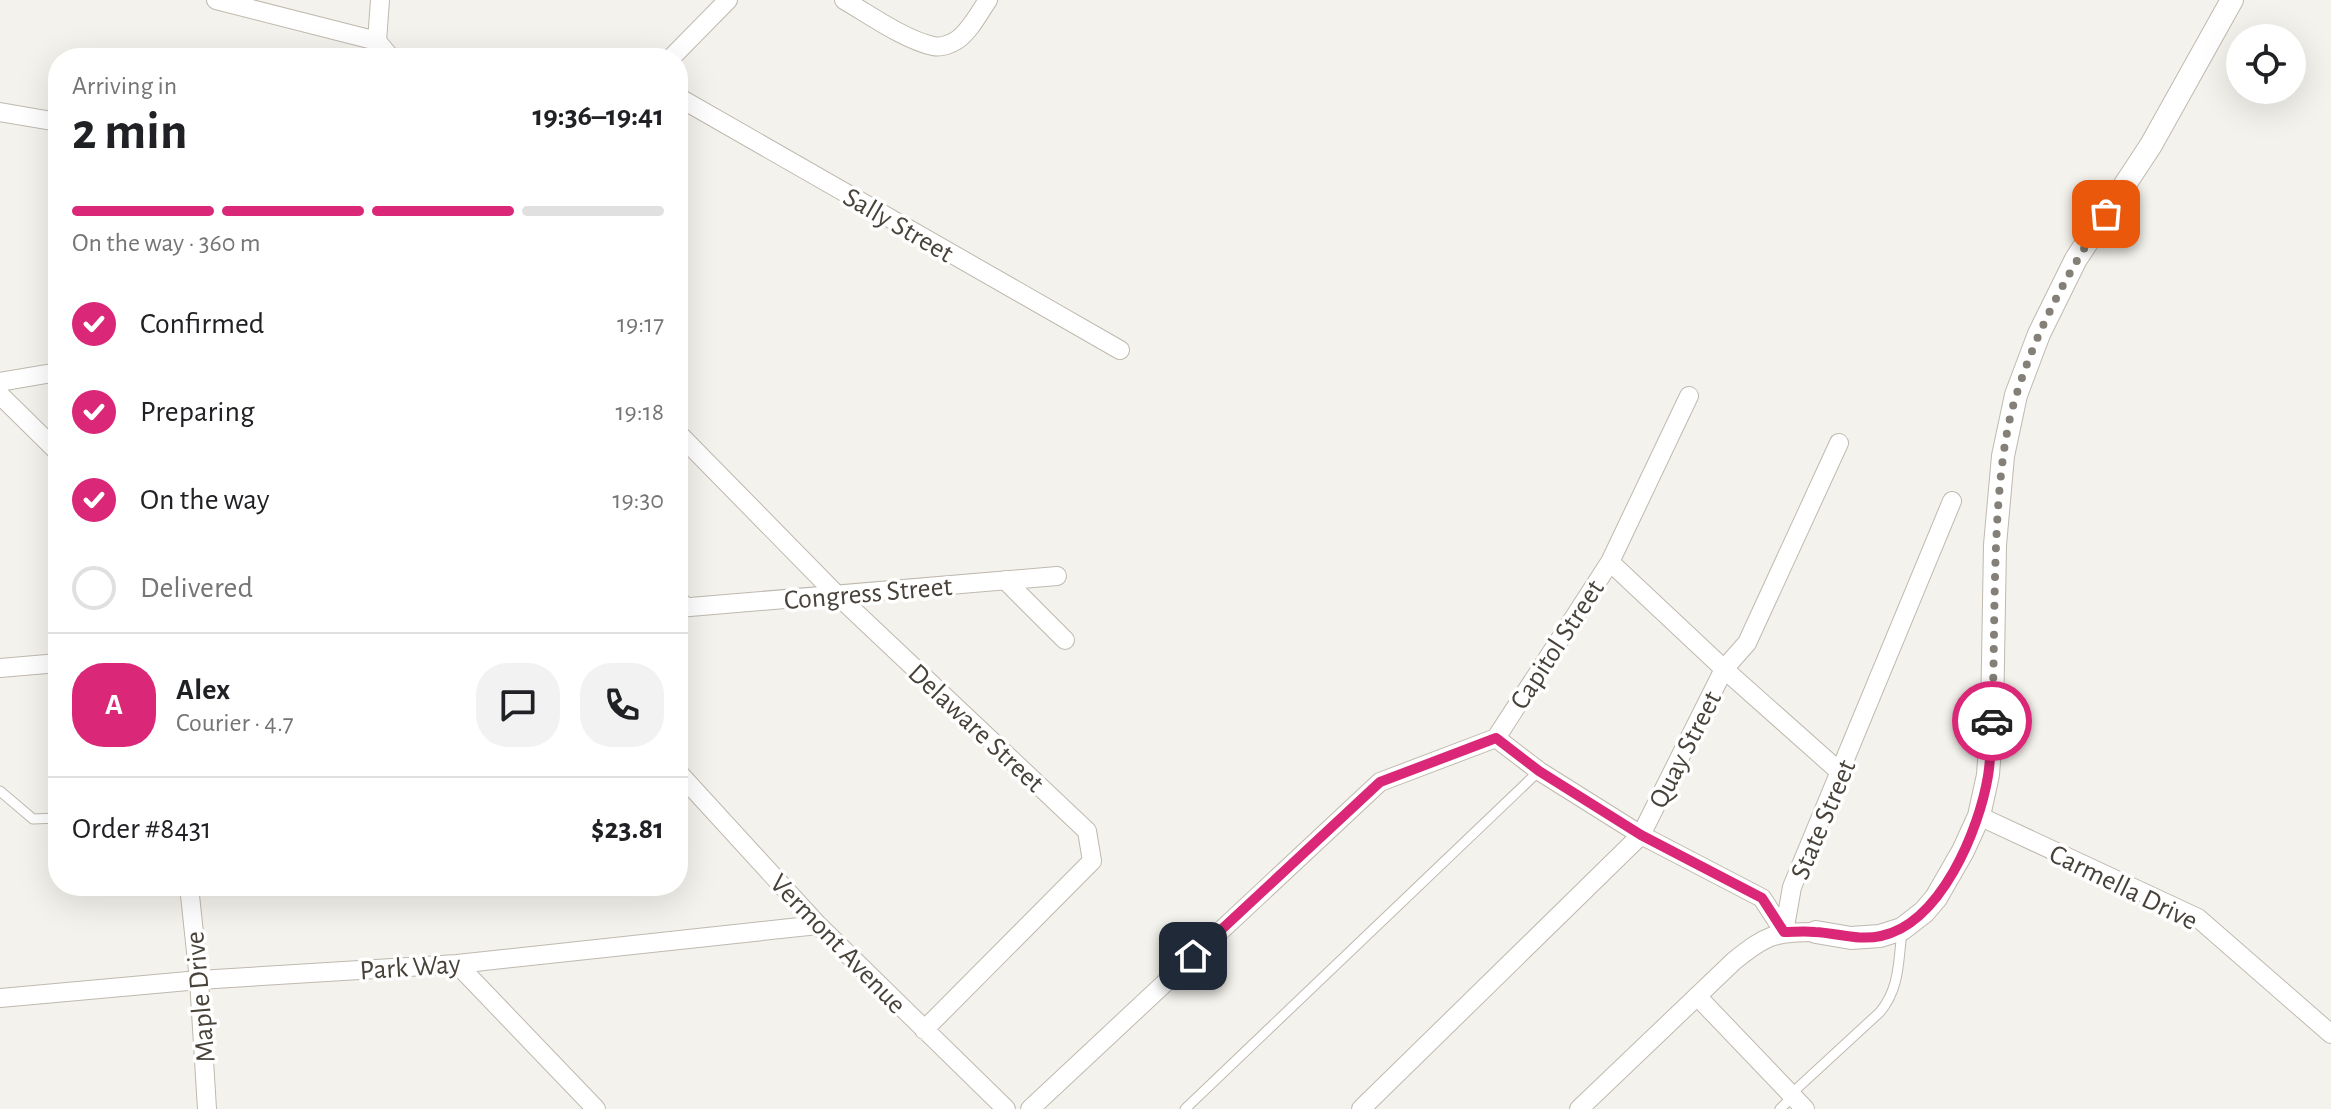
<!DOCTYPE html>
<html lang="en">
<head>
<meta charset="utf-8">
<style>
	:root { --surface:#fff; --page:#f2f2f2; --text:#202124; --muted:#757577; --line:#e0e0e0; --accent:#db2777 }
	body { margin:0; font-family:"Alegreya Sans",sans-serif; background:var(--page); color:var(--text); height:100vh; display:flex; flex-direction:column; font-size:30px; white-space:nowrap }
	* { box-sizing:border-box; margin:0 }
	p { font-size:26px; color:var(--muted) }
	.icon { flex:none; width:44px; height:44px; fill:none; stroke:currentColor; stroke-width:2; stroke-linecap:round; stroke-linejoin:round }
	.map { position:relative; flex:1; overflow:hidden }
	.drawer { position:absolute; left:48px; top:48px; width:640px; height:848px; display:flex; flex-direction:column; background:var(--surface); border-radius:32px; box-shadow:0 8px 32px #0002 }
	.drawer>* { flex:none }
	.buttons { position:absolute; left:2226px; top:24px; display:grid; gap:16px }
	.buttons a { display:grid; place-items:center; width:80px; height:80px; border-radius:50%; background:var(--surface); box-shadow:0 8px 32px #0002; font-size:40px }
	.pin { position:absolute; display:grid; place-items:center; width:68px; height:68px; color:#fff; margin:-34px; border-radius:16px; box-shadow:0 4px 12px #0006 }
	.courier { position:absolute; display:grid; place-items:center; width:80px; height:80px; margin:-40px; border:6px solid #db2777; border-radius:50%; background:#fff; color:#222; box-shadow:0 2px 10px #0007 }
	.summary em { font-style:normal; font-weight:600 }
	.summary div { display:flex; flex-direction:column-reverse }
	.summary { display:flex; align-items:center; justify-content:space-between; height:136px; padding:0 24px }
	h1 { font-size:52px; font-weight:600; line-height:60px }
	.bar { display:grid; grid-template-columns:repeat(4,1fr); gap:12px 8px; align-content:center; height:96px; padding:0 24px }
	.bar i { height:10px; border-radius:6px; background:var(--line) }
	.bar .on { background:var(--accent) }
	.bar p { grid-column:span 4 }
	.line { display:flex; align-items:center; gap:20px; padding:0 24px; border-top:2px solid var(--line) }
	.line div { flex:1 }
	.round { display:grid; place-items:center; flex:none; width:84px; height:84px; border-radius:32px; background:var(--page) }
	ol { padding:0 24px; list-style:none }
	li { display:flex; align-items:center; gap:24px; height:88px }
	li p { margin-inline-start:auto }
	li .icon { padding:8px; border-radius:50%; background:var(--accent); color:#fff; stroke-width:4 }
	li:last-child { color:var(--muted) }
	li i { width:44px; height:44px; border:4px solid var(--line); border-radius:50% }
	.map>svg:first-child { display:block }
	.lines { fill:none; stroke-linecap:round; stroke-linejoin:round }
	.service-casing { stroke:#bfb9af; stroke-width:11 }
	.minor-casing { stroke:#bfb9af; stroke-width:20 }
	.tertiary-casing { stroke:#bfb9af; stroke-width:24 }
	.service { stroke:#fff; stroke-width:9 }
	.minor { stroke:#fff; stroke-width:18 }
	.tertiary { stroke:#fff; stroke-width:22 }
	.done { stroke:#848078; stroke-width:8; stroke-dasharray:0 14.4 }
	.route { stroke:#db2777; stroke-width:10 }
	.labels { text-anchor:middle; stroke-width:7; stroke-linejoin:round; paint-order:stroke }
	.street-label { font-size:28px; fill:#48423a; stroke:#fff }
</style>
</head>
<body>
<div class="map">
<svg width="2331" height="1109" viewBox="0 0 2331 1109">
	<rect width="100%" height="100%" fill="#f4f2ec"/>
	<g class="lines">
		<defs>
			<path id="service" d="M678,593L692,607
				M0,791L33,819L58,818
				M1791,1094L1880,1012C1900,988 1898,962 1902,932
				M1185,1109L1539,771
				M1780,1109L1793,1096"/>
			<path id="minor" d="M216,0L377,41L391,58
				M844,0C870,15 905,40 933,46C941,48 951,44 957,40C970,31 979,13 988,0
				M377,41L380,0
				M671,58L728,0
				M678,97L1120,350
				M0,112L58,122
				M0,382L58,372
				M0,395L58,452
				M678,433L836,594L1087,831L1092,861L924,1030
				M1610,562L1724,669L1841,773
				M1005,580L1065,640
				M678,608L1057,576
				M0,668L58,663
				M1496,738L1539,771L1641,835L1762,898L1784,932
				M678,772L818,925L1006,1109
				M1979,816L2198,918L2331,1034
				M189,886L199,980L207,1109
				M1784,932L1792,887L1952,501
				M457,964L596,1109
				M1697,996L1805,1109
				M0,998L199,980L457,964L818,925
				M1030,1109L1380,782L1496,738L1610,562L1689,396
				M1361,1109L1641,835L1724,669L1747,643L1839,443
				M1579,1109L1734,961C1766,935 1774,932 1816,932"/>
			<path id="tertiary" d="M1816,932L1851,938L1880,936L1902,929L1924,912L1936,898L1963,851L1979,816L1988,775L1992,719L1995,545L2003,456L2016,395L2039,334L2076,259L2151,145L2232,0"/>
		</defs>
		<use href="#service" class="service-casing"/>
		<use href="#minor" class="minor-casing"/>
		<use href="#tertiary" class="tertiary-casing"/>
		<use href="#service" class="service"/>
		<use href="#minor" class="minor"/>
		<use href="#tertiary" class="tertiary"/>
	</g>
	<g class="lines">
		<path class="done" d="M1992,721C1995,646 1993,571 1999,495C2002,462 2006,426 2017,393C2037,329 2069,270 2106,214"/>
		<path class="route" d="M1193,956L1380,782L1496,738L1539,771L1641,835L1762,898L1784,932C1794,932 1805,931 1815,932C1837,933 1859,941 1881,936C1941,923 1979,830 1988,776C1991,758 1991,739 1992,721"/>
	</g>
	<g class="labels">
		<g class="street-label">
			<text transform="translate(899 224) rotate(30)" y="10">Sally Street</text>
			<text transform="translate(868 592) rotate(-5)" y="10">Congress Street</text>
			<text transform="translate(1556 644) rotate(-57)" y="10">Capitol Street</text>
			<text transform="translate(977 727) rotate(43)" y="10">Delaware Street</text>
			<text transform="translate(1684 749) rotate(-63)" y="10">Quay Street</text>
			<text transform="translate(1822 819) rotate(-67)" y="10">State Street</text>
			<text transform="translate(2124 886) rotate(26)" y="10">Carmella Drive</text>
			<text transform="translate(839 943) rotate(46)" y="10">Vermont Avenue</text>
			<text transform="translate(410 966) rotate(-4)" y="10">Park Way</text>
			<text transform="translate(199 997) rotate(-95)" y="10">Maple Drive</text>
		</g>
	</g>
</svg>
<div class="buttons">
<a><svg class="icon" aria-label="locate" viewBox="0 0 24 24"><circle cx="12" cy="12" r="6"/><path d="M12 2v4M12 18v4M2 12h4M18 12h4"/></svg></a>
</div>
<div class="pin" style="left:2106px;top:214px;background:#ea580c"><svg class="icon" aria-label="bag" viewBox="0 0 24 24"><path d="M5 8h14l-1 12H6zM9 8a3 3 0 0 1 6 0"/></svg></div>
<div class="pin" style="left:1193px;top:956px;background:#1f2937"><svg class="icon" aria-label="home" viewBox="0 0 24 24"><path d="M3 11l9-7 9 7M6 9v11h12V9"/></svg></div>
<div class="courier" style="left:1992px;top:721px"><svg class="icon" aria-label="car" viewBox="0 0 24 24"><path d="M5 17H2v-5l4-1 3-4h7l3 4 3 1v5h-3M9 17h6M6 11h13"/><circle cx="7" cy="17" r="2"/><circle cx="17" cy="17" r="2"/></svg></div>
<section class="drawer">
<div class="summary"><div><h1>2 min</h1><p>Arriving in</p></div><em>19:36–19:41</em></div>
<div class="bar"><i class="on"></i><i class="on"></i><i class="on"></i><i></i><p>On the way · 360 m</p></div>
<ol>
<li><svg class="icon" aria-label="check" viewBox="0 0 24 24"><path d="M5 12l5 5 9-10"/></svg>Confirmed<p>19:17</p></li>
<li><svg class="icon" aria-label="check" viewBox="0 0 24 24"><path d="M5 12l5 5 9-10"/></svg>Preparing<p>19:18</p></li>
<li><svg class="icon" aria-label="check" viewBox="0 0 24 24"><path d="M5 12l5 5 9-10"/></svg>On the way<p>19:30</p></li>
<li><i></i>Delivered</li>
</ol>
<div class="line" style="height:144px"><b class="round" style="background:var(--accent);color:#fff">A</b><div><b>Alex</b><p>Courier · 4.7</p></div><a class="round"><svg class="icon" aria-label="chat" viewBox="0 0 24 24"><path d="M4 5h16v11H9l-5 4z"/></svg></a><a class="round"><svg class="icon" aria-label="phone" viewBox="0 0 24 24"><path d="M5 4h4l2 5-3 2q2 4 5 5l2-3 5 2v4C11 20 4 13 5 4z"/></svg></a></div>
<div class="line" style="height:104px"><div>Order #8431</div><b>$23.81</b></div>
</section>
</div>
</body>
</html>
